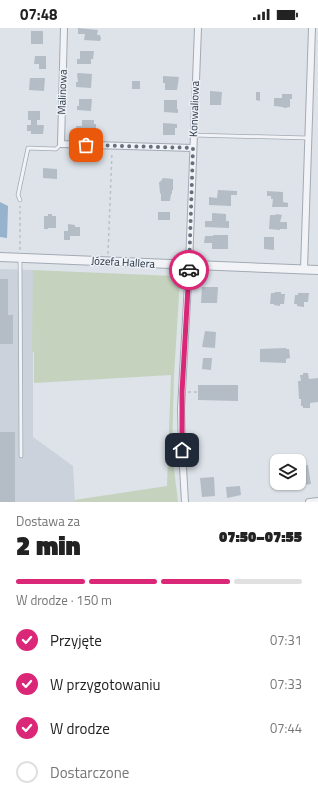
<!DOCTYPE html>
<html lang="pl">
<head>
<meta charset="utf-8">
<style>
	:root { --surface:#fff; --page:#f2f2f2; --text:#222; --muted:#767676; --line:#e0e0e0; --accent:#db2777 }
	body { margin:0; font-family:"Titillium Web",sans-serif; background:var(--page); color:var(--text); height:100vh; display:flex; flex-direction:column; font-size:15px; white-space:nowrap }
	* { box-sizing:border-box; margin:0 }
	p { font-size:13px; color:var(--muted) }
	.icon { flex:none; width:22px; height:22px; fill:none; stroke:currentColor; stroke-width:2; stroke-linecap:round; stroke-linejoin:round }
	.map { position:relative; height:474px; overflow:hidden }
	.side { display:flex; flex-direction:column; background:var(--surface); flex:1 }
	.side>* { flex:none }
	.tools { position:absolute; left:270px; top:426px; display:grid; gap:8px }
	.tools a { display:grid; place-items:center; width:36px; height:36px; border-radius:8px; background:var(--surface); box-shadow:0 1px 3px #0004; font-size:20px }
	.pin { position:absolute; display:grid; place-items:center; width:34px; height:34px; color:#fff; margin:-17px; border-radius:8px; box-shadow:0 2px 6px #0006 }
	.courier { position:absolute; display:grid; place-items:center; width:40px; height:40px; margin:-20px; border:3px solid #db2777; border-radius:50%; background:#fff; color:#222; box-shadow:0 1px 5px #0007 }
	.summary em { font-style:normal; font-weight:800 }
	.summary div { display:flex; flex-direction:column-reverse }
	.summary { display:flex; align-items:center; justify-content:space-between; height:68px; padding:0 16px }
	h1 { font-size:26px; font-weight:800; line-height:30px }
	.bar { display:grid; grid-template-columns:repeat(4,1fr); gap:6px 4px; align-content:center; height:48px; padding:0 16px }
	.bar i { height:5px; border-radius:3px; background:var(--line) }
	.bar .on { background:var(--accent) }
	.bar p { grid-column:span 4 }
	ol { padding:0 16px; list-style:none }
	li { display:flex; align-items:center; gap:12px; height:44px }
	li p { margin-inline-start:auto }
	li .icon { padding:4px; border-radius:50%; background:var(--accent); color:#fff; stroke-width:4 }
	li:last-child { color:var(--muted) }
	li i { width:22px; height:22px; border:2px solid var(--line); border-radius:50% }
	.status { display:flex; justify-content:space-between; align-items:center; height:28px; padding:0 20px; background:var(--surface); direction:ltr }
	.status svg { height:11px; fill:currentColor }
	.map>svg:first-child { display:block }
	.built { fill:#cbd2db }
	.green { fill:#c5d3be }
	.water { fill:#95b3cc }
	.building { fill:#b4bcc6 }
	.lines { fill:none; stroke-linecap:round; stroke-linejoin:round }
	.service-casing { stroke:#a2aab3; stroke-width:4.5 }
	.minor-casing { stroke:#a2aab3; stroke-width:8 }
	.tertiary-casing { stroke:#a2aab3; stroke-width:10 }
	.path { stroke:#bcc1c7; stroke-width:1.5; stroke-dasharray:3 3; stroke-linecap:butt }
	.service { stroke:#f1f3f7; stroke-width:3 }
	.minor { stroke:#f1f3f7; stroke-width:6 }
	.tertiary { stroke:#f1f3f7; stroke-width:8 }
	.done { stroke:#666f7b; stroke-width:4; stroke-dasharray:0 7.2 }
	.route { stroke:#db2777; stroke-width:5 }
	.labels { text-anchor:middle; stroke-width:3; stroke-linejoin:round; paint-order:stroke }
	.street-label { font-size:11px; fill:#263140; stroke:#edf1f6 }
</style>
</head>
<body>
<div class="status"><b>07:48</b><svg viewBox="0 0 49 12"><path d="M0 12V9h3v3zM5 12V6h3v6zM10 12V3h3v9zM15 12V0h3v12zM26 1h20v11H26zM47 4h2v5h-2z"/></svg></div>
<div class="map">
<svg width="318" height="474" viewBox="0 0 318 474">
	<rect width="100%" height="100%" fill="#dde3e9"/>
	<path class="built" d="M0,241L33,242V409L73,438L75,474H0Z"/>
	<path class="green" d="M33,242L174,248L180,252L174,347L172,424L178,474H75L74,472L167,458L171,347L34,355V324L32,323Z"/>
	<path class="water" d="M0,174L8,178L7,210L0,209Z"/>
	<path class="building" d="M78,0L98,2L97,7H100L101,11L100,13L84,12L85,6H78Z
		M31,3H43V16H31Z
		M80,23H94L93,31H91V36H77V31H80Z
		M35,28H46V41H39V36H34Z
		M78,45L92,46L91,60L76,59V54H78L77,46Z
		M163,48L179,49L177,62H165V55H163Z
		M30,50H45L44,63L29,62Z
		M132,53H140V61H132Z
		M210,63L222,64L221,77H210Z
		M256,64H260V73L256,72Z
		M282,66H292V71H290V79L284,80L283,79L274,78V70H282Z
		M79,71H92L91,83L77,82V78H79Z
		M164,72H177V81H178V85L164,84Z
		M28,83H40V92H37V97H44L43,106H31V103H27V97H31V92H28Z
		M82,92H94V96H96V104L76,103V98H82Z
		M163,95L177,96V100H175V107H163Z
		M43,140L57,141V151L43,150Z
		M163,150L173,151V162H172V166H171L170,173H161V166L160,165L159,154H160Z
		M218,162L237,163V167H231V178L209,177V169L217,170Z
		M267,163L283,164V174L288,175V179H272L273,171H271V168H267Z
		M158,184H170V192H158Z
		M212,185L226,186V193H229V200L205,199V193H212Z
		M48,186H52V188H56V200H48V201H44V188H48Z
		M276,186L282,187L280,194H287V201H280V202L269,201L270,187H276Z
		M68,196L75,197V199H80V208H70V212H64V203H68Z
		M213,207H228V221H212V215H204L205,208H213Z
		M264,209H274V222L264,221Z
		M0,251H8V287H13V316H0Z
		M202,259H218L217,275H201Z
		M275,264H281V266H285L284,276H280V278L274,277V276H270L271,265H275Z
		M298,265H309L308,274H304V279L297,278V276H294L295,267H298Z
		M205,303L216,304L215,320L202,319Z
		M286,320V321H289L290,330L286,331V335L260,334V321Z
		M203,330H212L211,342L202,341Z
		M303,345H308L309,351L318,350V374L310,375V380H303V378H301V371H299L298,353H301L300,347H303Z
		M198,357H238V373L198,372Z
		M0,404H15V474H0Z
		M308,437L311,456L303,457L302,452L299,453V438Z
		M277,448V455H286L287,459L273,461L271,451Z
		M214,449L215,468L202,469L200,450Z
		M240,458L241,467L227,470L226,459Z"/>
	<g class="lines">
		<defs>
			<path id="service" d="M193,107L308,110
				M20,172L18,167L28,120L56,121L61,116
				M20,230L21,428"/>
			<path id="minor" d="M64,0L61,116L193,120
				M304,241L312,0
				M185,474L182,422L181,381L189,237L198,0
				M309,474L318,473"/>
			<path id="tertiary" d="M0,229L318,242"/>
		</defs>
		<use href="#service" class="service-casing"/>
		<use href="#minor" class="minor-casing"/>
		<use href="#tertiary" class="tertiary-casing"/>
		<path class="path" d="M20,222V178
			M108,226L112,124
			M188,364H198"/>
		<use href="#service" class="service"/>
		<use href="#minor" class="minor"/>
		<use href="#tertiary" class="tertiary"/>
	</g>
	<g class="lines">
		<path class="done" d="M86,117L193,120L189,242"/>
		<path class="route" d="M182,422V364L189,242"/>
	</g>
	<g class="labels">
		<g class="street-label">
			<text transform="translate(62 64) rotate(-88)" y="4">Malinowa</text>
			<text transform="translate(194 81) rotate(-88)" y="4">Konwaliowa</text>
			<text transform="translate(123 234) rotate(3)" y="4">Józefa Hallera</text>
		</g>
	</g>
</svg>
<div class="tools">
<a><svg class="icon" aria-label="layers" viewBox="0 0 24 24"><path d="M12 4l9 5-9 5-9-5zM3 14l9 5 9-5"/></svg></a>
</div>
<div class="pin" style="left:86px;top:117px;background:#ea580c"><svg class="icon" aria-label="bag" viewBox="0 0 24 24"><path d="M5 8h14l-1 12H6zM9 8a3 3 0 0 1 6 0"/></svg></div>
<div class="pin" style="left:182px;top:422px;background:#1f2937"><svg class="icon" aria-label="home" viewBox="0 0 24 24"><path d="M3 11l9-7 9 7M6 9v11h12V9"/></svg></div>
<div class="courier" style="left:189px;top:242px"><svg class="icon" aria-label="car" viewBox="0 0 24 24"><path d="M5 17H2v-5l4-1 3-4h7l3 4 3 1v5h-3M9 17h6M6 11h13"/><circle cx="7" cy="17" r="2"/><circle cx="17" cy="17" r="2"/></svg></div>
</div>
<section class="side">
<div class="summary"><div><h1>2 min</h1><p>Dostawa za</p></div><em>07:50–07:55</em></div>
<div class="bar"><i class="on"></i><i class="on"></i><i class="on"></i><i></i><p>W drodze · 150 m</p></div>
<ol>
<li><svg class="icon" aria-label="check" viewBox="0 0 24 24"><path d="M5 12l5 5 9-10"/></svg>Przyjęte<p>07:31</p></li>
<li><svg class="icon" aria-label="check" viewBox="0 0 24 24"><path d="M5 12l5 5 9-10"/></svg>W przygotowaniu<p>07:33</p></li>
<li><svg class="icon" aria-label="check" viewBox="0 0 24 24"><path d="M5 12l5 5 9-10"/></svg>W drodze<p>07:44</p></li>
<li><i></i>Dostarczone</li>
</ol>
</section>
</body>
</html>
